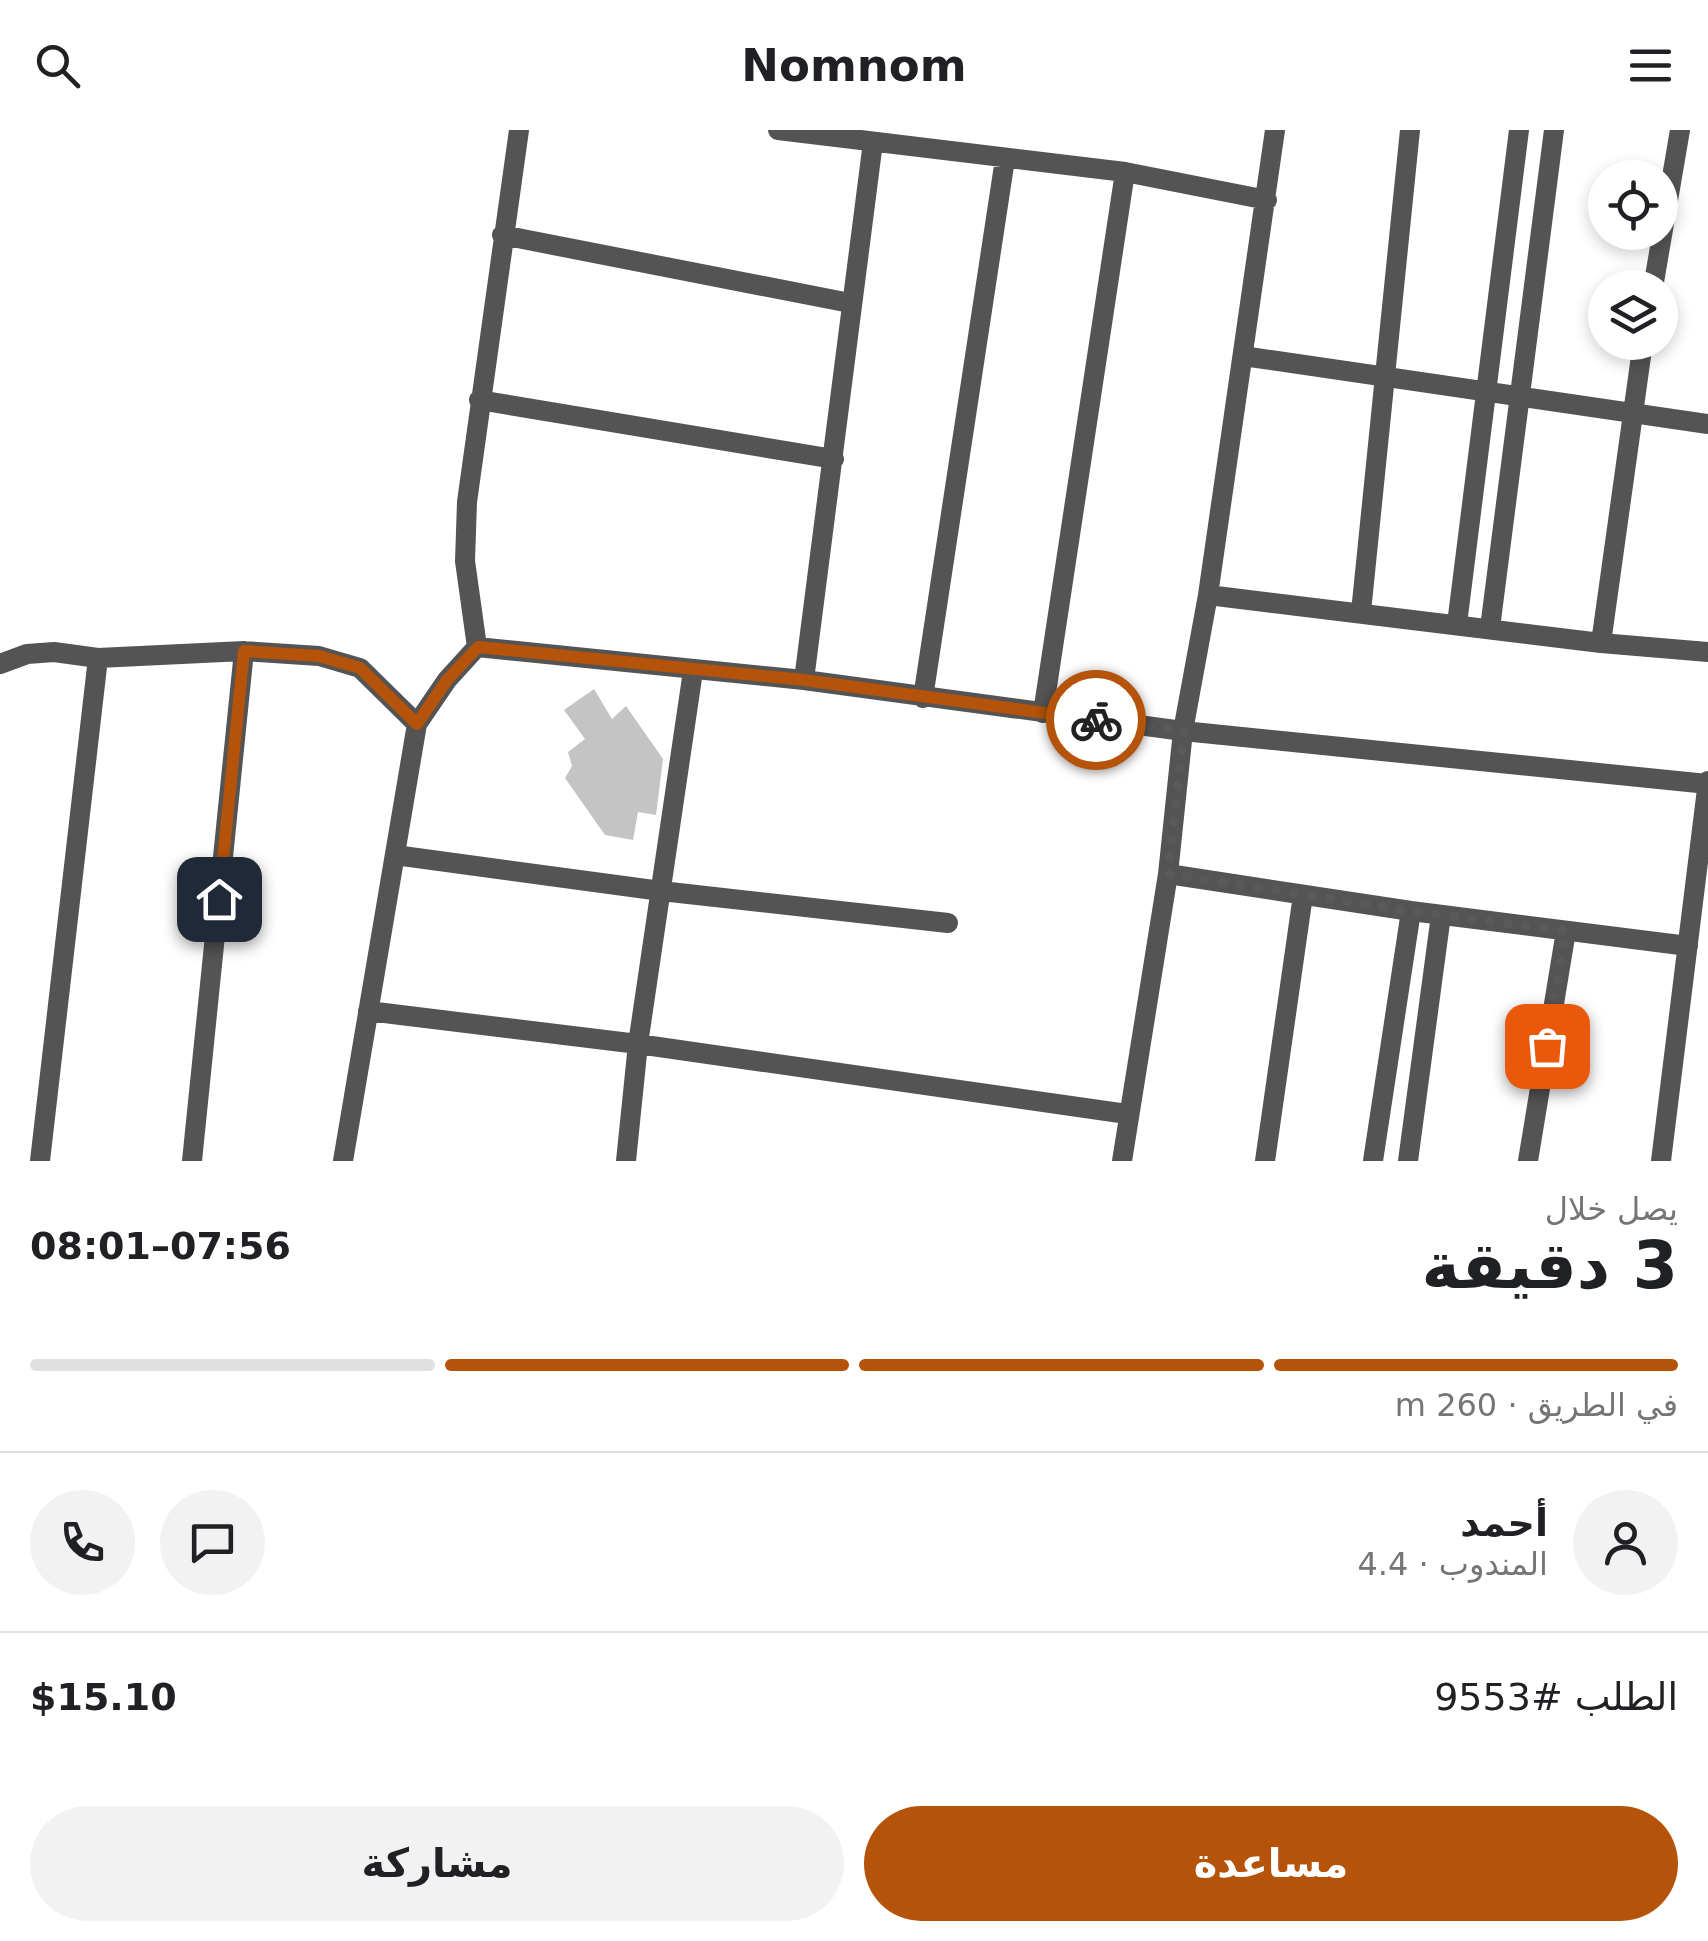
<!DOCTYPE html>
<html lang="ar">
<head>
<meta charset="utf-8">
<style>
	:root { --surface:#fff; --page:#f2f2f2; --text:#202124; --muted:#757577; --line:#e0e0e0; --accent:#b45309 }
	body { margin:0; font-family:"DejaVu Sans",Cairo,sans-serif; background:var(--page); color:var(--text); direction:rtl; height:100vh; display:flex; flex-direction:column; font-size:38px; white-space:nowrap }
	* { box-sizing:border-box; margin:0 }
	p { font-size:32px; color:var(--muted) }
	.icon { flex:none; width:55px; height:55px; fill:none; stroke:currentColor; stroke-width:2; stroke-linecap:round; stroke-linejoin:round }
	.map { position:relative; height:1031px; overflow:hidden; direction:ltr }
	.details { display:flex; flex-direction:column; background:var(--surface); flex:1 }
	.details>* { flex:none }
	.controls { position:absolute; left:1588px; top:30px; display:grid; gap:20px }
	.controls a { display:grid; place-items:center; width:90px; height:90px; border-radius:50%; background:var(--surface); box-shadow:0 5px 15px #0003; font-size:50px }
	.pin { position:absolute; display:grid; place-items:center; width:85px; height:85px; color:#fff; margin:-42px; border-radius:20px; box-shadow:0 5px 15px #0006 }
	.courier { position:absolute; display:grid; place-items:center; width:100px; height:100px; margin:-50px; border:8px solid #b45309; border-radius:50%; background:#fff; color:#222; box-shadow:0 2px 12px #0007 }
	.summary em { font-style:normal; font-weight:800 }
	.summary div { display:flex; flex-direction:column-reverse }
	.summary { display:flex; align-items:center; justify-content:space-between; height:170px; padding:0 30px }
	h1 { font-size:65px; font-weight:800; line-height:75px }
	.bar { display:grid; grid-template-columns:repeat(4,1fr); gap:15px 10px; align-content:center; height:120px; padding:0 30px }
	.bar i { height:12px; border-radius:8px; background:var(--line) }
	.bar .selected { background:var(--accent) }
	.bar p { grid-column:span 4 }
	.line { display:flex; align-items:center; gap:25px; padding:0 30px; border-top:2px solid var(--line) }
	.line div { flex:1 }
	.round { display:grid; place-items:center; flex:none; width:105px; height:105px; border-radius:52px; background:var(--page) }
	.primary-button { display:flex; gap:20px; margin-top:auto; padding:20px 30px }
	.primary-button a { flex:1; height:115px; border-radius:60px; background:var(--accent); color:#fff; font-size:40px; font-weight:800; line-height:115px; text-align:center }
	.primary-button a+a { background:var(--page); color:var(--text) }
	header { display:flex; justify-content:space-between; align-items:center; height:130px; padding:0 30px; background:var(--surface); font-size:45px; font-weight:800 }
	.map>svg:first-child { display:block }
	.building { fill:#c4c4c4 }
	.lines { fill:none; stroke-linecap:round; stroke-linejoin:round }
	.minor { stroke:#545454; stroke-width:20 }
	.done { stroke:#595959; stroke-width:10; stroke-dasharray:0 18 }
	.route { stroke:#b45309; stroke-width:12 }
</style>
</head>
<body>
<header><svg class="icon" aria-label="menu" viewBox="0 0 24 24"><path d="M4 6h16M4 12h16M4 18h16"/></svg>Nomnom<svg class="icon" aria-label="search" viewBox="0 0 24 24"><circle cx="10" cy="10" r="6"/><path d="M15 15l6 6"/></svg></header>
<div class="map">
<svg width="1708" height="1031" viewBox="0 0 1708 1031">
	<rect width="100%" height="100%" fill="#fff"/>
	<path class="building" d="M594,559L612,589L626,576L663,629L656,685L638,682L633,710L605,705L565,648L572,636L568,622L585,609L564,580Z"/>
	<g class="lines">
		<path class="minor" d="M778,0L1125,42L1267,70
			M502,105L850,173
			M1653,158L1680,0
			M1243,226L1708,294
			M479,270L834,329
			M1208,465L1601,513L1708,522
			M1361,482L1410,0
			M1457,494L1519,0
			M1490,498L1554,0
			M1601,513L1643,212
			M477,517L804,550L1183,601L1708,654
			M0,534L27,524L54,522L98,528L244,521L319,526L360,538L417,594
			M804,550L873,12
			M923,568L1005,29
			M1043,583L1125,42
			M395,725L661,761L948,793
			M1168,744L1411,781L1688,816
			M368,881L638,914L1127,984
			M40,1031L98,528
			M192,1031L244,521
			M343,1031L417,594L447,550L477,517L465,431L467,372L519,0
			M626,1031L638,914L693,541
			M1122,1031L1168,744L1183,601L1208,465L1275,0
			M1265,1031L1303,765
			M1373,1031L1411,781
			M1408,1031L1441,785
			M1528,1031L1566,801
			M1661,1031L1708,651"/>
	</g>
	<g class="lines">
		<path class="done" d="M1096,590L1184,601L1168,744L1411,781L1566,801L1547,916"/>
		<path class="route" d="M219,769L244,521L319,526L360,538L417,594L447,550L478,517L804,550L1096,590"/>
	</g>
</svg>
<div class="controls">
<a><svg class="icon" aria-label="locate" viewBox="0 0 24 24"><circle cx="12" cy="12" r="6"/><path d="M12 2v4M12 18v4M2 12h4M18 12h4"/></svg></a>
<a><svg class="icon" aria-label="layers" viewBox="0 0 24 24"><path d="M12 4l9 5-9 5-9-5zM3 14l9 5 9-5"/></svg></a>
</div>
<div class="pin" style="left:1547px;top:916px;background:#ea580c"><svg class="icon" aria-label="bag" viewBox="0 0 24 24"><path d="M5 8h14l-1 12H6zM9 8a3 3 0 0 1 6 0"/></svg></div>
<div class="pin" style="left:219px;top:769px;background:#1f2937"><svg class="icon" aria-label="home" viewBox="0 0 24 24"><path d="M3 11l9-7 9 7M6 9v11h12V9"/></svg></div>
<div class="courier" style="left:1096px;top:590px"><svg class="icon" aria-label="bike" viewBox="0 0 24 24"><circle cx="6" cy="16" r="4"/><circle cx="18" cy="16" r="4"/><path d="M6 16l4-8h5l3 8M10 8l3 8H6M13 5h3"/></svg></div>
</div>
<section class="details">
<div class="summary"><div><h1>3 دقيقة</h1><p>يصل خلال</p></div><em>07:56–08:01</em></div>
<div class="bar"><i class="selected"></i><i class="selected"></i><i class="selected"></i><i></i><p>في الطريق · 260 m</p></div>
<div class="line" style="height:180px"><a class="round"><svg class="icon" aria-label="person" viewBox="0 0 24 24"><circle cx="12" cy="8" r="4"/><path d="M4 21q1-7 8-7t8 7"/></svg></a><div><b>أحمد</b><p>المندوب · 4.4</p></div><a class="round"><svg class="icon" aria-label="chat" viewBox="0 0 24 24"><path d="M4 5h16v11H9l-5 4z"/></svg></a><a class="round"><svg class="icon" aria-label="phone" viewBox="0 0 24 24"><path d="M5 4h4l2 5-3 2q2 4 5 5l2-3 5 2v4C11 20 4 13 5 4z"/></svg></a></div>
<div class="line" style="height:130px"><div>الطلب #9553</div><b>$15.10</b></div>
<div class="primary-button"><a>مساعدة</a><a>مشاركة</a></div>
</section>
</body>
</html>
